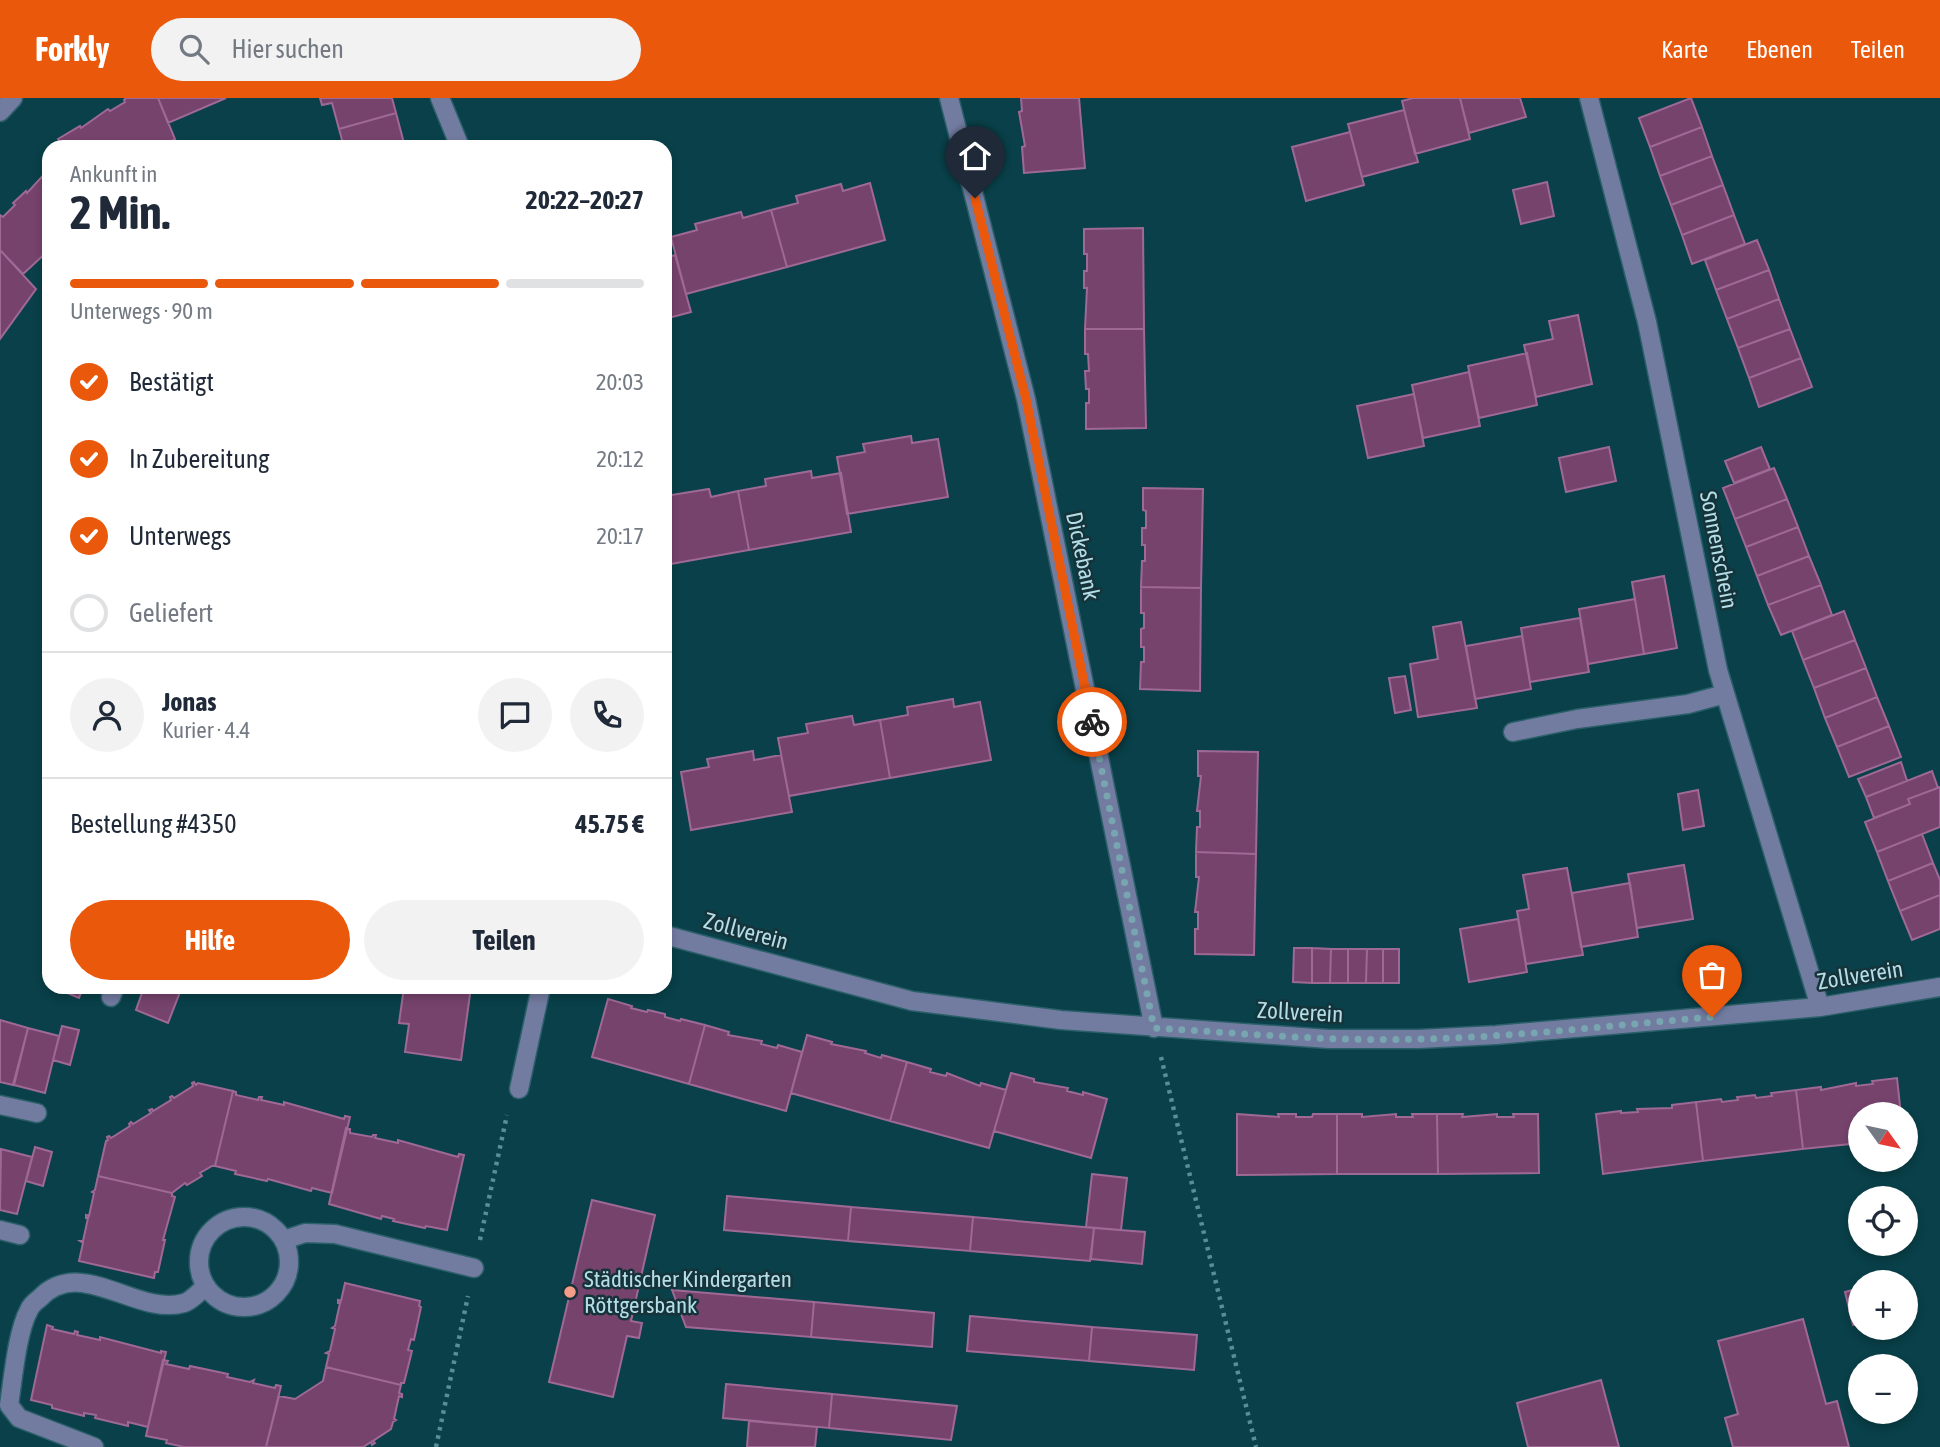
<!DOCTYPE html>
<html lang="de">
<head>
<meta charset="utf-8">
<style>
	:root { --surface:#fff; --page:#f2f2f3; --text:#1f2937; --muted:#747a83; --line:#e0e1e3; --accent:#ea580c }
	body { margin:0; font-family:"Asap Condensed",sans-serif; background:var(--page); color:var(--text); height:100vh; display:flex; flex-direction:column; font-size:26px; white-space:nowrap }
	* { box-sizing:border-box; margin:0 }
	p { font-size:23px; color:var(--muted) }
	.icon { flex:none; width:38px; height:38px; fill:none; stroke:currentColor; stroke-width:2; stroke-linecap:round; stroke-linejoin:round }
	.map { position:relative; flex:1; overflow:hidden }
	.sheet { position:absolute; left:42px; top:42px; width:630px; height:854px; display:flex; flex-direction:column; background:var(--surface); border-radius:21px; box-shadow:0 4px 10px #0003 }
	.sheet>* { flex:none }
	.needle { width:46px; rotate:123deg }
	.fabs { position:absolute; left:1848px; top:1004px; display:grid; gap:14px }
	.fabs a { display:grid; place-items:center; width:70px; height:70px; border-radius:50%; background:var(--surface); box-shadow:0 4px 10px #0003; font-size:35px }
	.pin { position:absolute; display:grid; place-items:center; width:60px; height:60px; color:#fff; margin:-72px -30px; border-radius:50% 50% 50% 0; rotate:-45deg; box-shadow:0 0 7px #0007 }
	.pin .icon { rotate:45deg }
	.courier { position:absolute; display:grid; place-items:center; width:70px; height:70px; margin:-35px; border:5px solid #ea580c; border-radius:50%; background:#fff; color:#222; box-shadow:0 2px 9px #0007 }
	.headline em { font-style:normal; font-weight:700 }
	.headline div { display:flex; flex-direction:column-reverse }
	.headline { display:flex; align-items:center; justify-content:space-between; height:119px; padding:0 28px }
	h1 { font-size:46px; font-weight:700; line-height:52px }
	.bar { display:grid; grid-template-columns:repeat(4,1fr); gap:10px 7px; align-content:center; height:84px; padding:0 28px }
	.bar i { height:9px; border-radius:5px; background:var(--line) }
	.bar .active { background:var(--accent) }
	.bar p { grid-column:span 4 }
	.line { display:flex; align-items:center; gap:18px; padding:0 28px; border-top:2px solid var(--line) }
	.line div { flex:1 }
	.round { display:grid; place-items:center; flex:none; width:74px; height:74px; border-radius:37px; background:var(--page) }
	ol { padding:0 28px; list-style:none }
	li { display:flex; align-items:center; gap:21px; height:77px }
	li p { margin-inline-start:auto }
	li .icon { padding:7px; border-radius:50%; background:var(--accent); color:#fff; stroke-width:4 }
	li:last-child { color:var(--muted) }
	li i { width:38px; height:38px; border:4px solid var(--line); border-radius:50% }
	.cta { display:flex; gap:14px; margin-top:auto; padding:14px 28px }
	.cta a { flex:1; height:80px; border-radius:42px; background:var(--accent); color:#fff; font-size:28px; font-weight:700; line-height:80px; text-align:center }
	.cta a+a { background:var(--page); color:var(--text) }
	header { display:flex; align-items:center; gap:42px; box-sizing:border-box; height:98px; padding:0 35px; background:var(--accent); color:#fff }
	header strong { font-size:33px }
	nav { display:flex; gap:38px; margin-inline-start:auto; font-size:24px }
	.search { width:490px; height:63px; background:var(--page); display:flex; align-items:center; gap:18px; box-sizing:border-box; padding:0 24px; border-radius:38px; color:var(--muted); font-size:26px }
	.map>svg:first-child { display:block }
	.building { fill:#76436d; stroke:#9f6995; stroke-width:2 }
	.lines { fill:none; stroke-linecap:round; stroke-linejoin:round }
	.minor-casing { stroke:#2b5f69; stroke-width:21 }
	.path { stroke:#5c8d96; stroke-width:4.5; stroke-dasharray:3.5 5; stroke-linecap:butt }
	.minor { stroke:#727ca1; stroke-width:18 }
	.done { stroke:#78a6b0; stroke-width:7; stroke-dasharray:0 12.6 }
	.route { stroke:#ea580c; stroke-width:9 }
	.poi-dot { fill:#f49e8a; stroke:#163339; stroke-width:2.5 }
	.labels { text-anchor:middle; stroke-width:5; stroke-linejoin:round; paint-order:stroke }
	.street-label { font-size:23px; fill:#b3dde7; stroke:#163339 }
	.poi-label { font-size:23px; fill:#b3dde7; stroke:#163339; text-anchor:start }
</style>
</head>
<body>
<header>
<strong>Forkly</strong>
<div class="search"><svg class="icon" aria-label="search" viewBox="0 0 24 24"><circle cx="10" cy="10" r="6"/><path d="M15 15l6 6"/></svg>Hier suchen</div>
<nav><a>Karte</a><a>Ebenen</a><a>Teilen</a></nav>
</header>
<div class="map">
<svg width="1940" height="1349" viewBox="0 0 1940 1349">
	<rect width="100%" height="100%" fill="#094049"/>
	<path class="building" d="M126,0H158L175,41L162,49H63L58,41L80,28L81,30L108,11L110,13L125,4L124,2Z
		M158,0H226L168,25Z
		M320,0H392L396,15L339,31L332,5L322,7Z
		M1021,0H1079L1085,70L1024,75L1022,49L1025,48L1019,14L1022,13Z
		M1413,0H1460L1470,41L1415,56L1402,3Z
		M1460,0H1520L1526,19L1469,35Z
		M1691,0L1702,29L1650,49L1639,20Z
		M1404,12L1418,64L1362,79L1348,26Z
		M396,15L405,49H344L339,31Z
		M1702,29L1712,58L1660,78L1650,49Z
		M1350,34L1364,87L1306,103L1292,49Z
		M1712,58L1723,87L1671,107L1660,78Z
		M49,71V152L23,176L0,152V117L3,119L15,107L13,105L26,93L27,95Z
		M1547,84L1554,118L1521,126L1513,92Z
		M870,85L885,142L787,169L771,112L798,105L796,98L841,86L843,93Z
		M1723,87L1734,117L1682,137L1671,107Z
		M771,112L787,169L686,196L671,139L697,132L695,126L741,114L743,120Z
		M1734,117L1745,146L1692,166L1682,137Z
		M1143,130L1144,231H1085L1087,190H1084V173H1087V156H1084V131Z
		M1757,142L1769,172L1716,192L1705,162Z
		M0,152L36,191L0,241Z
		M675,157L691,214L665,221V160Z
		M1769,172L1779,201L1727,221L1716,192Z
		M1779,201L1790,231L1738,250L1727,221Z
		M1578,217L1592,286L1536,299L1524,247L1553,241L1549,223Z
		M1085,231H1144L1146,330L1086,331V305H1089V291H1086L1085,273H1089L1088,256H1085Z
		M1790,231L1801,260L1749,280L1738,250Z
		M1527,255L1537,307L1479,320L1468,268Z
		M1801,260L1812,289L1759,309L1749,280Z
		M1469,274L1480,328L1423,340L1412,287Z
		M1414,296L1424,348L1368,360L1357,308Z
		M911,338L912,345L938,341L948,399L847,416L837,359L865,354L863,346Z
		M1609,349L1616,383L1566,394L1559,360Z
		M1761,349L1770,371L1734,385L1725,363Z
		M1774,370L1787,401L1735,421L1723,390Z
		M811,373L812,380L841,375L851,434L749,452L738,393L766,388L765,381Z
		M1143,390L1203,391L1201,490L1141,489L1142,463H1145V447H1142V430H1146V413L1143,412Z
		M709,391L711,399L738,393L749,452L665,467V398Z
		M1787,401L1798,429L1746,449L1735,421Z
		M1798,429L1809,458L1757,478L1746,449Z
		M1809,458L1821,487L1768,507L1757,478Z
		M1664,478L1677,550L1644,556L1632,484Z
		M1821,487L1832,517L1781,537L1768,507Z
		M1141,489L1201,490L1200,593L1140,591L1141,564H1144V549H1141V531L1144,530V515H1141Z
		M1635,501L1644,556L1588,566L1579,511Z
		M1844,513L1855,542L1803,562L1792,533Z
		M1580,520L1589,574L1530,584L1521,530Z
		M1461,524L1477,610L1418,619L1410,566L1438,561L1433,529Z
		M1522,538L1531,591L1475,601L1466,548Z
		M1855,542L1866,570L1814,590L1803,562Z
		M1866,570L1877,599L1825,620L1814,590Z
		M1405,578L1411,612L1395,615L1389,580Z
		M1877,599L1889,628L1837,649L1825,620Z
		M953,601L954,609L980,604L991,662L890,680L880,622L908,617L907,609Z
		M852,618L854,627L880,622L890,680L789,698L778,640L808,635L806,626Z
		M1889,628L1901,659L1849,679L1837,649Z
		M753,653L754,662L781,657L792,714L691,732L681,674L709,669L707,661Z
		M1198,653L1258,654L1256,756L1196,754L1197,729H1200V713H1197L1201,678H1198Z
		M1901,664L1907,683L1866,699L1858,681Z
		M1932,673L1938,690L1908,701L1910,706L1874,720L1866,699Z
		M1940,689V729L1877,754L1865,724L1910,706L1908,701Z
		M1698,692L1704,728L1683,732L1678,696Z
		M1922,736L1933,765L1888,783L1877,754Z
		M1196,754L1256,756L1254,857L1195,856V831H1198V814H1195L1199,779H1196Z
		M1933,765L1940,782V797L1900,813L1888,783Z
		M1684,767L1693,821L1637,830L1628,776Z
		M1567,770L1583,857L1526,866L1517,813L1529,811L1523,777Z
		M1630,785L1638,839L1581,849L1572,795Z
		M1940,797V831L1912,842L1900,813Z
		M1518,821L1527,874L1469,884L1460,831Z
		M1294,850H1312V885L1293,884Z
		M1312,850L1331,851L1330,885H1312Z
		M1331,851H1348V885H1330Z
		M1348,851H1367L1366,885H1348Z
		M1367,851H1383V885H1366Z
		M1383,851H1399V885H1383Z
		M53,889H83L79,900Z
		M144,889H182L168,925L136,912Z
		M404,889H471L461,962L405,954L409,926L399,925Z
		M608,901L632,908L631,910L647,914L648,912L665,916V919L680,923L681,921L705,927L689,986L592,959Z
		M0,922L28,930L13,987L0,984Z
		M705,927L729,934L728,937L762,943L761,946L777,950L778,947L802,954L786,1013L689,986Z
		M62,928L79,932L70,967L53,962Z
		M28,930L59,938L45,995L14,987Z
		M807,937L832,944L831,946L866,953L865,955L881,960L882,957L907,964L890,1023L791,995Z
		M907,964L931,971L930,974L946,978L947,975L980,988L981,985L1006,992L989,1050L890,1023Z
		M1011,975L1034,981V984L1068,990L1067,993L1083,997V994L1107,1001L1091,1060L994,1033Z
		M1897,980L1901,1017H1860V1045L1803,1051L1796,992L1821,989V992L1856,985V988L1873,986L1872,983Z
		M194,984L196,987L198,985L233,993L215,1068H212L200,1075L202,1078L187,1087L185,1085L172,1095L98,1078L106,1043L108,1042L107,1039L109,1038L111,1040L130,1028L129,1026L131,1024L133,1026L151,1015L149,1012L152,1011L153,1013L171,1002L170,999L172,998L174,1000L193,988L192,985Z
		M1796,992L1803,1051L1703,1063L1696,1004L1721,1001L1722,1004L1738,1002L1737,999L1755,997L1756,1000L1772,998L1771,995Z
		M233,993L236,994V997L258,1002L259,999H262L261,1002L284,1007V1004L344,1021L345,1018L350,1019L332,1095L312,1090L311,1093L268,1081L267,1083L235,1076L236,1073L215,1068Z
		M1696,1004L1703,1063L1603,1076L1596,1016L1621,1013V1015L1638,1014L1637,1011L1672,1010V1007Z
		M1237,1016L1279,1019L1278,1016H1296V1019H1312L1313,1016H1337V1076L1237,1077Z
		M1337,1016H1362V1019L1396,1016V1019H1413L1412,1016H1437L1438,1076H1337Z
		M1437,1016H1463L1462,1019L1497,1016V1019H1514L1513,1016H1538L1539,1075L1438,1076Z
		M346,1030L350,1031V1035L372,1039L373,1037H376L375,1040L398,1045V1042L458,1059L459,1056L464,1057L447,1132L426,1128L425,1130L393,1123L394,1121L382,1118L381,1121L329,1106Z
		M35,1049L52,1054L43,1088L26,1083Z
		M1,1051L32,1059L17,1116L0,1112Z
		M1092,1076L1127,1080L1121,1132L1086,1129Z
		M98,1078L172,1095V1098L175,1099L163,1142H165L158,1174H155L154,1180L79,1163L83,1145L80,1143H83L88,1120H86V1117L89,1118L94,1095L92,1094L95,1092Z
		M727,1098L851,1109L848,1143L724,1132Z
		M592,1102L655,1117L631,1223L642,1225L639,1240L627,1238L613,1299L549,1284Z
		M851,1109L973,1119L970,1153L848,1143Z
		M973,1119L1094,1130L1090,1163L970,1153Z
		M1094,1130L1145,1134L1142,1166L1091,1161Z
		M345,1185L420,1203L419,1208L421,1209L414,1242L411,1241L408,1252L412,1253L404,1285H401V1287L326,1269L329,1256L326,1255L330,1253L335,1231L332,1230L335,1228L340,1205H338V1202L341,1203Z
		M1860,1190V1225L1853,1227L1845,1194Z
		M672,1192L814,1204L811,1239L686,1229Z
		M814,1204L934,1215L932,1249L811,1239Z
		M970,1218L1092,1229L1089,1263L967,1253Z
		M1803,1221L1826,1306L1837,1303L1849,1349H1733L1725,1320L1738,1316L1718,1243Z
		M47,1227L53,1229L52,1231L74,1236L75,1233L78,1234L77,1237L100,1242V1239L161,1255V1253L166,1254L148,1329L128,1324V1328L95,1320L96,1317L84,1315V1318L52,1310V1307L31,1302Z
		M1092,1229L1197,1237L1194,1272L1089,1263Z
		M163,1262L168,1263L166,1266L189,1271L190,1268L228,1276L227,1279L250,1284L254,1282L253,1285L275,1290L276,1287L281,1288L266,1349H184L166,1345L167,1342L146,1338Z
		M326,1269L401,1287L399,1295L402,1296V1299L399,1298L394,1321L396,1322L393,1324L391,1331L373,1343L375,1345L372,1347L371,1344L363,1349H266L279,1298L295,1301L323,1283Z
		M1601,1282L1619,1349H1528L1517,1305Z
		M726,1286L832,1296L829,1330L723,1320Z
		M832,1296L957,1308L951,1342L829,1330Z
		M749,1323L817,1329L815,1349H747Z"/>
	<g class="lines">
		<defs>
			<path id="minor" d="M440,0L460,49
				M949,0L1026,301L1154,930
				M1589,0L1647,224L1718,572L1820,909
				M0,14L13,0
				M1513,634L1577,621L1688,606L1725,596
				M665,837L912,903L1061,922L1329,941H1419L1496,937L1820,909L1940,889
				M111,899L115,889
				M519,991L541,889
				M0,1007L37,1015
				M199 1164a45 45 0 1 1 90 0a45 45 0 1 1-90 0Z
				M0,1132L20,1137
				M284,1142L305,1135L335,1136L474,1170
				M94,1349L19,1320L9,1307C13,1281 17,1234 29,1212C31,1207 36,1203 40,1200C81,1157 137,1219 184,1205C191,1203 199,1194 205,1189"/>
		</defs>
		<use href="#minor" class="minor-casing"/>
		<path class="path" d="M1161,959L1256,1349
			M480,1142L507,1017
			M436,1349L468,1198"/>
		<use href="#minor" class="minor"/>
	</g>
	<g class="lines">
		<path class="done" d="M1092,624L1154,930C1242,935 1331,944 1420,941C1517,939 1615,927 1712,919"/>
		<path class="route" d="M975,100L1026,301L1092,624"/>
	</g>
	<circle class="poi-dot" cx="570" cy="1194" r="7"/>
	<g class="labels">
		<g class="street-label">
			<text transform="translate(1719 452) rotate(79)" y="8">Sonnenschein</text>
			<text transform="translate(1083 458) rotate(78)" y="8">Dickebank</text>
			<text transform="translate(746 833) rotate(15)" y="8">Zollverein</text>
			<text transform="translate(1860 877) rotate(-9)" y="8">Zollverein</text>
			<text transform="translate(1300 914) rotate(3)" y="8">Zollverein</text>
		</g>
		<g class="poi-label">
			<text x="584" y="1189">Städtischer Kindergarten<tspan x="584" dy="26">Röttgersbank</tspan></text>
		</g>
	</g>
</svg>
<div class="fabs">
<a><svg class="needle" viewBox="-14 -14 28 28"><path d="M0-13l5 13h-10z" fill="#e53935"/><path d="M0 13l5-13h-10z" fill="#747a83"/></svg></a>
<a><svg class="icon" aria-label="locate" viewBox="0 0 24 24"><circle cx="12" cy="12" r="6"/><path d="M12 2v4M12 18v4M2 12h4M18 12h4"/></svg></a>
<a>+</a>
<a>−</a>
</div>
<div class="pin" style="left:1712px;top:919px;background:#ea580c"><svg class="icon" aria-label="bag" viewBox="0 0 24 24"><path d="M5 8h14l-1 12H6zM9 8a3 3 0 0 1 6 0"/></svg></div>
<div class="pin" style="left:975px;top:100px;background:#1f2937"><svg class="icon" aria-label="home" viewBox="0 0 24 24"><path d="M3 11l9-7 9 7M6 9v11h12V9"/></svg></div>
<div class="courier" style="left:1092px;top:624px"><svg class="icon" aria-label="bike" viewBox="0 0 24 24"><circle cx="6" cy="16" r="4"/><circle cx="18" cy="16" r="4"/><path d="M6 16l4-8h5l3 8M10 8l3 8H6M13 5h3"/></svg></div>
<section class="sheet">
<div class="headline"><div><h1>2 Min.</h1><p>Ankunft in</p></div><em>20:22–20:27</em></div>
<div class="bar"><i class="active"></i><i class="active"></i><i class="active"></i><i></i><p>Unterwegs · 90 m</p></div>
<ol>
<li><svg class="icon" aria-label="check" viewBox="0 0 24 24"><path d="M5 12l5 5 9-10"/></svg>Bestätigt<p>20:03</p></li>
<li><svg class="icon" aria-label="check" viewBox="0 0 24 24"><path d="M5 12l5 5 9-10"/></svg>In Zubereitung<p>20:12</p></li>
<li><svg class="icon" aria-label="check" viewBox="0 0 24 24"><path d="M5 12l5 5 9-10"/></svg>Unterwegs<p>20:17</p></li>
<li><i></i>Geliefert</li>
</ol>
<div class="line" style="height:126px"><a class="round"><svg class="icon" aria-label="person" viewBox="0 0 24 24"><circle cx="12" cy="8" r="4"/><path d="M4 21q1-7 8-7t8 7"/></svg></a><div><b>Jonas</b><p>Kurier · 4.4</p></div><a class="round"><svg class="icon" aria-label="chat" viewBox="0 0 24 24"><path d="M4 5h16v11H9l-5 4z"/></svg></a><a class="round"><svg class="icon" aria-label="phone" viewBox="0 0 24 24"><path d="M5 4h4l2 5-3 2q2 4 5 5l2-3 5 2v4C11 20 4 13 5 4z"/></svg></a></div>
<div class="line" style="height:91px"><div>Bestellung #4350</div><b>45.75 €</b></div>
<div class="cta"><a>Hilfe</a><a>Teilen</a></div>
</section>
</div>
</body>
</html>
